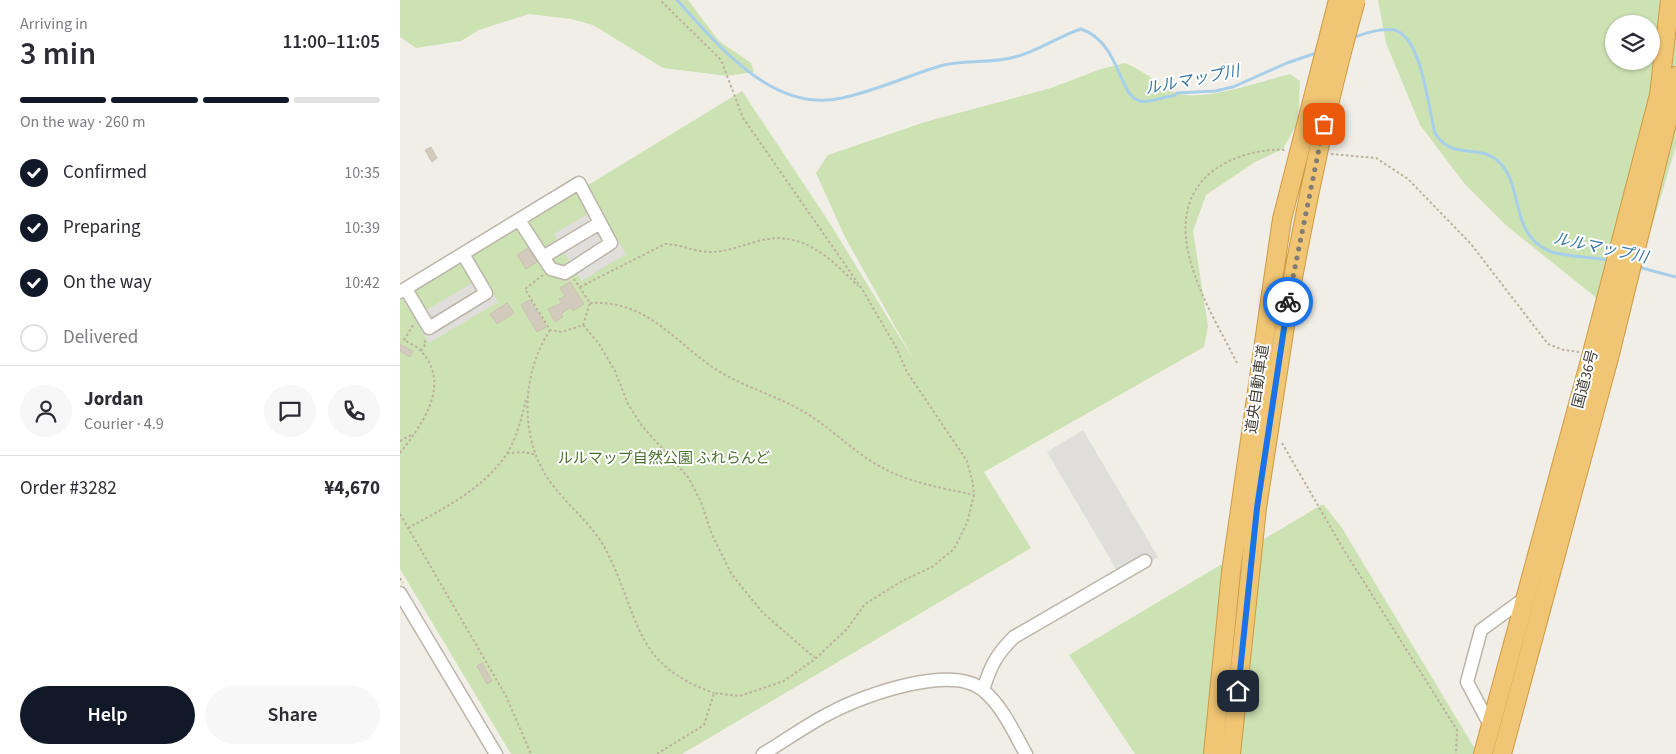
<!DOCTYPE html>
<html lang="en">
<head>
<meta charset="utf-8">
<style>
	:root { --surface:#fff; --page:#f7f7f7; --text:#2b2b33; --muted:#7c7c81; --line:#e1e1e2; --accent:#111827 }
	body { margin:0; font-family:"Source Sans 3","Noto Sans JP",sans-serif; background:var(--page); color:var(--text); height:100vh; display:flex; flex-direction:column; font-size:19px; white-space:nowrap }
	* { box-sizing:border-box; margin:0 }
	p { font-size:16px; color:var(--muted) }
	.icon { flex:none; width:28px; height:28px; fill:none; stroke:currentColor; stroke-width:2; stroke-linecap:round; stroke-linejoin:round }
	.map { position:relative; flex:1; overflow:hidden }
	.panel { display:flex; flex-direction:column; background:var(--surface); width:400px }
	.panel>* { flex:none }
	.controls { position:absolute; left:1205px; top:15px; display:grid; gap:10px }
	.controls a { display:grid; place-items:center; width:55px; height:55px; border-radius:50%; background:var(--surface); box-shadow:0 1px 4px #0004; font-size:25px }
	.pin { position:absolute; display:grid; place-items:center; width:42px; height:42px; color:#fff; margin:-21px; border-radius:10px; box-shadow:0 2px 8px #0006 }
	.courier { position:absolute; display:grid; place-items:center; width:50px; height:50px; margin:-25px; border:4px solid #1a73e8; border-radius:50%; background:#fff; color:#222; box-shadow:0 1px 6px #0007 }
	.overview em { font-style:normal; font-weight:600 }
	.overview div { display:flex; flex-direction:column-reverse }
	.overview { display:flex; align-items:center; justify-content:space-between; height:85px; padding:0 20px }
	h1 { font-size:32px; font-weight:600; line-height:38px }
	.bar { display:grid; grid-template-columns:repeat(4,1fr); gap:8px 5px; align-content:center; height:60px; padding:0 20px }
	.bar i { height:6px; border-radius:4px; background:var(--line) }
	.bar .on { background:var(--accent) }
	.bar p { grid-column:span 4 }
	.line { display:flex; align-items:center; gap:12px; padding:0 20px; border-top:1px solid var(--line) }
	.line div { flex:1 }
	.round { display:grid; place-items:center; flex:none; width:52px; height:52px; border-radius:26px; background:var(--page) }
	ol { padding:0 20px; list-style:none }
	li { display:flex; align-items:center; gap:15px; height:55px }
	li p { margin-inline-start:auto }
	li .icon { padding:5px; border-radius:50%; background:var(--accent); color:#fff; stroke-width:4 }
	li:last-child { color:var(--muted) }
	li i { width:28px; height:28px; border:2px solid var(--line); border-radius:50% }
	.cta { display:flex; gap:10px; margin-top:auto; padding:10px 20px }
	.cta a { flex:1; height:58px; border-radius:30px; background:var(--accent); color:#fff; font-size:20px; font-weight:600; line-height:58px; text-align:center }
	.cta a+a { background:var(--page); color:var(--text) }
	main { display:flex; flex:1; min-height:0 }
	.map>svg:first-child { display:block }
	.green { fill:#cde2b3; fill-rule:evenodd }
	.parking { fill:#e0dedb }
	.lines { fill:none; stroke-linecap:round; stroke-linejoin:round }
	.stream { stroke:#a8cfe9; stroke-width:3 }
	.building { fill:#d2cabd; stroke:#ccc1b1 }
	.minor-casing { stroke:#bcb5aa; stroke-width:15 }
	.highway-casing { stroke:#ce9a44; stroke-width:20 }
	.path { stroke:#bcb19d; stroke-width:2; stroke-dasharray:2.5 2.5; stroke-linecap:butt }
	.minor { stroke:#fff; stroke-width:12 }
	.highway { stroke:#f0c573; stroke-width:18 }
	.highway-bridge-casing { stroke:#ce9a44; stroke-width:20; stroke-linecap:butt }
	.highway-bridge { stroke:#f0c573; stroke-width:18 }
	.done { stroke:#817c74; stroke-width:5; stroke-dasharray:0 9 }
	.route { stroke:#1a73e8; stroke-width:6 }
	.labels { text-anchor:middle; stroke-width:4; stroke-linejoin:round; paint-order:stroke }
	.street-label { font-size:15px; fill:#443e36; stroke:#fff }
	.park-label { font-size:15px; fill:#48702f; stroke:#fff }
	.water-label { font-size:16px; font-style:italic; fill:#3a79a5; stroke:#fff }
</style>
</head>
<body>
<main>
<section class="panel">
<div class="overview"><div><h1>3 min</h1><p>Arriving in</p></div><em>11:00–11:05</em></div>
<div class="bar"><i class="on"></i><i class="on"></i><i class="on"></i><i></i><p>On the way · 260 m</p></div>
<ol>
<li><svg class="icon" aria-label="check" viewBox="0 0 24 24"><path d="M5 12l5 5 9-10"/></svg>Confirmed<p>10:35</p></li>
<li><svg class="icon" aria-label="check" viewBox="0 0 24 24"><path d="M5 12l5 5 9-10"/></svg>Preparing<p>10:39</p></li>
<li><svg class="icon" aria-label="check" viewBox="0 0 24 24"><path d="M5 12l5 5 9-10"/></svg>On the way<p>10:42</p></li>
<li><i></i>Delivered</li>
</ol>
<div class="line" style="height:90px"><a class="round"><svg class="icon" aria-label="person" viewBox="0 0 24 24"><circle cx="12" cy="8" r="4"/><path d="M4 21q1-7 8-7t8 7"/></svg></a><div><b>Jordan</b><p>Courier · 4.9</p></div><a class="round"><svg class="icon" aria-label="chat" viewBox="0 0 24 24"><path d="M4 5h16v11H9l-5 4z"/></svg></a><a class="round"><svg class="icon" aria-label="phone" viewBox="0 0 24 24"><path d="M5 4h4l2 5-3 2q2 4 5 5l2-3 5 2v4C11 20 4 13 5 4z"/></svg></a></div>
<div class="line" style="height:65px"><div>Order #3282</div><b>¥4,670</b></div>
<div class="cta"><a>Help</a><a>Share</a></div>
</section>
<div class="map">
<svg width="1276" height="754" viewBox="0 0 1276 754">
	<rect width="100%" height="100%" fill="#f1eee7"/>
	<path class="green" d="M0,0H288L319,41L351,63L354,72L327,76L263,68L193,25L171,19L129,14L79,30L61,41L16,48L0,37Z
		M978,0H1276V146L1224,320L1108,227L1064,183L1020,125L986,43ZM1214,24H1251V61H1214Z
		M725,63C743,70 757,83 774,92C797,104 863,81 890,74L900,81L898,122L883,149L855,162L806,195L793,231L808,326L804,347L584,472L631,548L282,754H111L0,569V300L342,91L429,222L515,362L445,237L416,173L428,155L525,122L651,88L701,69Z
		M923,504L942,528L1078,754H735L669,655Z"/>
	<path class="parking" d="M198,208L226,254L181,281L154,234Z
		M83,277L98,302L29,343L14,317Z
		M683,430L758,557L722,579L647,452Z"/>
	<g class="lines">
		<path class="stream" d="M277,0C318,45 373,114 442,98C475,91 507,76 540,66C564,59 591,64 615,57C638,51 659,36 681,29C721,43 718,96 740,101C751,104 764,95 774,96L777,93L815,91L833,87L887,63L919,52
			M952,38C966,33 980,28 994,30C1022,36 1028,108 1035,133C1052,161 1078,143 1098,161C1124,184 1109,234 1149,251C1168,258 1191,256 1210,261
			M1238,267L1276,277"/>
	</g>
	<path class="building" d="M31,147L37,158L32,162L25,150Z
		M128,248L137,262L126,269L117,255Z
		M170,282L184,304L173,311L171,307L161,314L163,317L155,322L148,309L162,303L159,299L165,296L160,288Z
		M130,300L146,327L137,332L121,305Z
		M107,303L114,313L97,324L90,314Z
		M0,344L13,351L10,357L0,351Z
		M82,663L92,681L87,684L77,666Z"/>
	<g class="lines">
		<defs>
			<path id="minor" d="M143,257L200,223
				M6,289L29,328L86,293L63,254
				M0,292L179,183L211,243L165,273L151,269L119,220
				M0,593L96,754
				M583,690C591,665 596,655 614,637L745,561
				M1091,727L1067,682L1081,630L1125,598
				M363,754C386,740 408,724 432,712C464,695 553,663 584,691C603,707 614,733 626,754"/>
			<path id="highway" d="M813,754L831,572L871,294
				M831,754L857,508L889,300
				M1083,754L1192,353L1259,95L1270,0
				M1102,754L1209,358L1273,98L1276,76"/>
		</defs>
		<use href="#minor" class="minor-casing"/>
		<use href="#highway" class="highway-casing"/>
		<path class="path" d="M931,154L976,158L1008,179L1071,244L1148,344L1164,350L1179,352
			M143,275L125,289L150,330L162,332L183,325L190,303L174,279
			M180,287L265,244C280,244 295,252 310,252C329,252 344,244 362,240C404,231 431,259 458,286
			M190,303C245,300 270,337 311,366C338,385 370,393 399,409C429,425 452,452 483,468C510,483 543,488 574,495
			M183,325L199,344L215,371L228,404L242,426L288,477L301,502L312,535L332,575L363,613L415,658
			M150,330C123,372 119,430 145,474C162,502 192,522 207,552C241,619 232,664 314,693
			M21,351L26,343L23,338
			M837,363C810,309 750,219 814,170C833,156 863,148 886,150
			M0,441L13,434
			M882,443L942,547L1057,730L1056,754
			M0,453C22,425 52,384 21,351C17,346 9,343 4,340L13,325
			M107,453L125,452L136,455
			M0,514L106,696L131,754
			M8,528C43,509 83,489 106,455C117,438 121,419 126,400
			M0,578L3,583
			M257,754L304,725L314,693L340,696L384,681L415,659L447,629L465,604L502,581L532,567L554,549L567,523L574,495L573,484L567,461L507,372L497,349L462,289L343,118L321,60L260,0"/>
		<use href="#minor" class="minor"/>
		<use href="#highway" class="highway"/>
		<defs>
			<path id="highway-bridge" d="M871,294L882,219L938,0
				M889,300C907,199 928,99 956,0"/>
		</defs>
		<use href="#highway-bridge" class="highway-bridge-casing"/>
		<use href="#highway-bridge" class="highway-bridge"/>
	</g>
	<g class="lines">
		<path class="done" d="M888,302L924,124"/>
		<path class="route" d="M838,691L857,508L888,302"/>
	</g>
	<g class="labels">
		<g class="street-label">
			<text transform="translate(1185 379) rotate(-75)" y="5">国道36号</text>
			<text transform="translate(857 389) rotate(-82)" y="5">道央自動車道</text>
		</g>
		<g class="park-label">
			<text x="264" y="463">ルルマップ自然公園 ふれらんど</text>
		</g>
		<g class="water-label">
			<text transform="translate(792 79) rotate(-11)" y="6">ルルマップ川</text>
			<text transform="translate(1201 247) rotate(12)" y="6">ルルマップ川</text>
		</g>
	</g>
</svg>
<div class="controls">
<a><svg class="icon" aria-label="layers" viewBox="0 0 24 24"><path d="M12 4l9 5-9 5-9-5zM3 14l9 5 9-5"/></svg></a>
</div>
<div class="pin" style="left:924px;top:124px;background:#ea580c"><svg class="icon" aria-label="bag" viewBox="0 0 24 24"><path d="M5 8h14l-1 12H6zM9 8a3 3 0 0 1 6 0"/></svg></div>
<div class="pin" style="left:838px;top:691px;background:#1f2937"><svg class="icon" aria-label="home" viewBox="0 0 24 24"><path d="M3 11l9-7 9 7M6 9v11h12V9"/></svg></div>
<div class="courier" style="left:888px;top:302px"><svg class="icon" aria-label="bike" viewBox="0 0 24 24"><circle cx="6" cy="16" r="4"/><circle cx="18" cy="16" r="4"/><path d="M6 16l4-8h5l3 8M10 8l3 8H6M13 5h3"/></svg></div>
</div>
</main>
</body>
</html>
